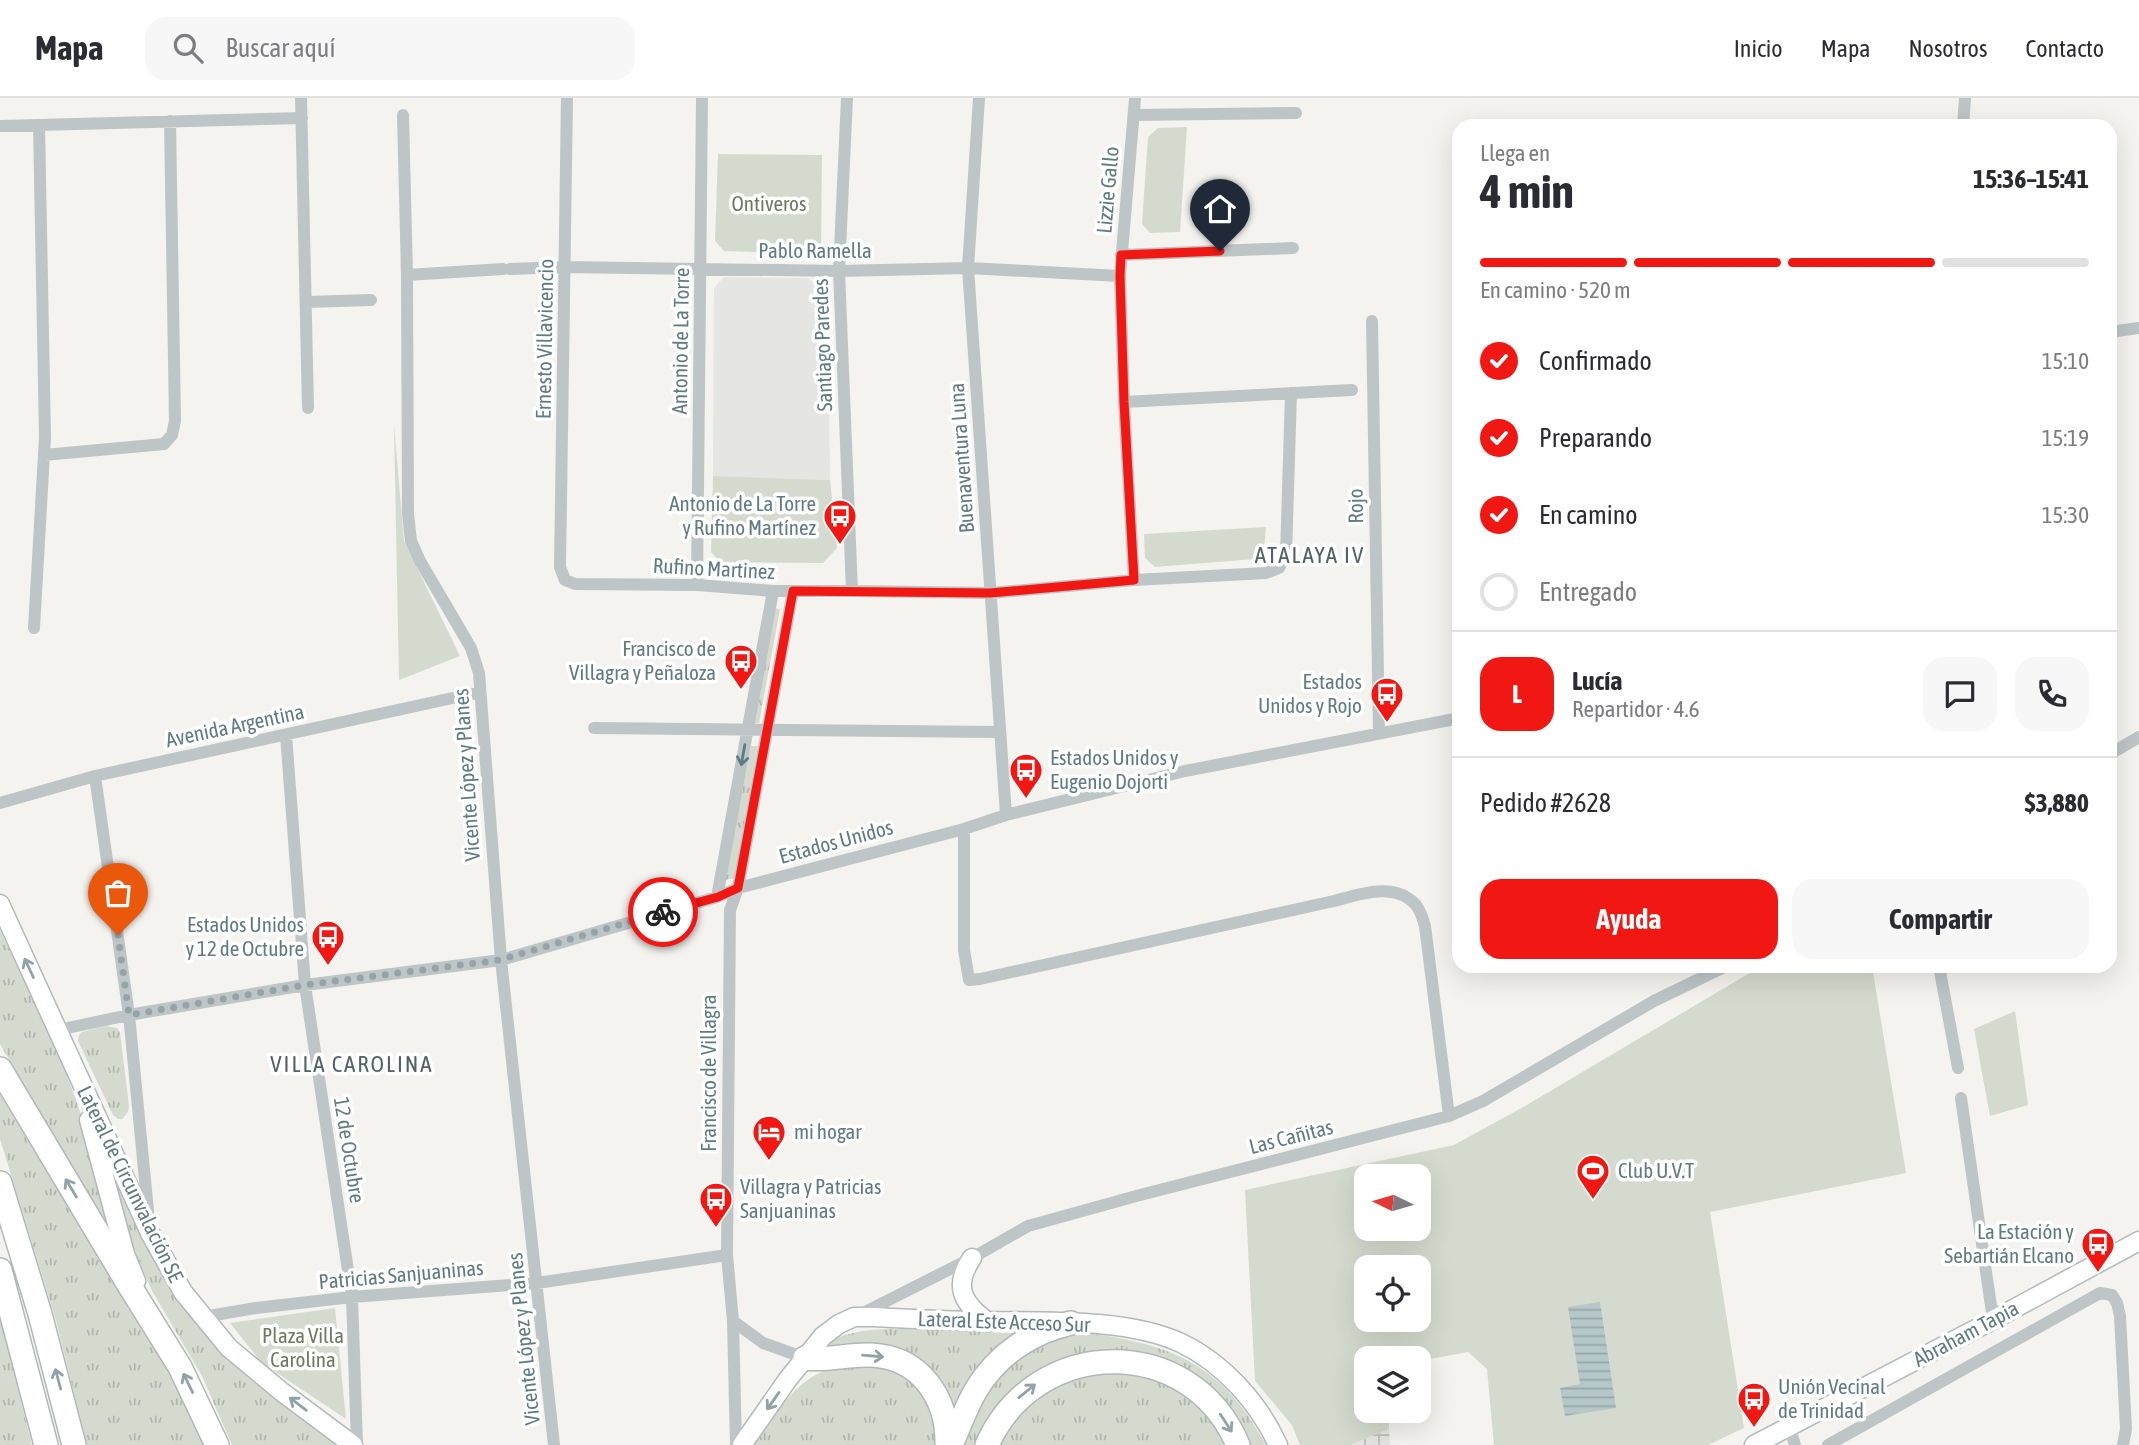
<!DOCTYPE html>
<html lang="es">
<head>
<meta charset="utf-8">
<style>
	:root { --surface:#fff; --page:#f7f7f7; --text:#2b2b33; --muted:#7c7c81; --line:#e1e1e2; --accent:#f11712 }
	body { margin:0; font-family:"Asap Condensed",sans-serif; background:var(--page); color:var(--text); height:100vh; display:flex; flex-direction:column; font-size:26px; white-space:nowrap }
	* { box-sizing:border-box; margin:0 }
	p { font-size:23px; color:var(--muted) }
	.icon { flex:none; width:38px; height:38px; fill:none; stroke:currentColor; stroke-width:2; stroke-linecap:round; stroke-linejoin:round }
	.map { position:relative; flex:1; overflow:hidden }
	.sheet { position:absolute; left:1452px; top:21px; width:665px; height:854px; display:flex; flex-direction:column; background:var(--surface); border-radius:21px; box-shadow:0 7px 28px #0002 }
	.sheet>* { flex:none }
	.needle { width:46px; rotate:275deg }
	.fabs { position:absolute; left:1354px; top:1066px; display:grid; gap:14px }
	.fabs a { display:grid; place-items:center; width:77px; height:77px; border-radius:14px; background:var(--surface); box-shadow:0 7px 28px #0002; font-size:35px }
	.pin { position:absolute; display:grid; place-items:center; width:60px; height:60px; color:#fff; margin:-72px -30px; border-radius:50% 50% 50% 0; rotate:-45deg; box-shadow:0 0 7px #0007 }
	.pin .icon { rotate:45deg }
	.courier { position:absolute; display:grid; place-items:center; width:70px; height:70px; margin:-35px; border:5px solid #f11712; border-radius:50%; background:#fff; color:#222; box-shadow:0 2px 9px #0007 }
	.overview em { font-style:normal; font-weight:700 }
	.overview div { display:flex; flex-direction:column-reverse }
	.overview { display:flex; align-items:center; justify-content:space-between; height:119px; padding:0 28px }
	h1 { font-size:46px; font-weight:700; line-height:52px }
	.bar { display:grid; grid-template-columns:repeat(4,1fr); gap:10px 7px; align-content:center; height:84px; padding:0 28px }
	.bar i { height:9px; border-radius:5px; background:var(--line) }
	.bar .on { background:var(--accent) }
	.bar p { grid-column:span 4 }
	.line { display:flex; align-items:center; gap:18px; padding:0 28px; border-top:2px solid var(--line) }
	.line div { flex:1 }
	.round { display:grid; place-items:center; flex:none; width:74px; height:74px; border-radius:21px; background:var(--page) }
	ol { padding:0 28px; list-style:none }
	li { display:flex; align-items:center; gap:21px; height:77px }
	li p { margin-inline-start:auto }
	li .icon { padding:7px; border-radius:50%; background:var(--accent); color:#fff; stroke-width:4 }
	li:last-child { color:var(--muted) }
	li i { width:38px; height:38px; border:4px solid var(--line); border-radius:50% }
	.button { display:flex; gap:14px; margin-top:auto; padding:14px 28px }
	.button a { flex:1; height:80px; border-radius:21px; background:var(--accent); color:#fff; font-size:28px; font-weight:700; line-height:80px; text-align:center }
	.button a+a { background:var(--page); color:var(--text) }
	header { display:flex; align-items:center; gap:42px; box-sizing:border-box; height:98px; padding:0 35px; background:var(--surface); border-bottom:2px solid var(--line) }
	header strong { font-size:33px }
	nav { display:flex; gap:38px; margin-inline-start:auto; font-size:24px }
	.search { width:490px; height:63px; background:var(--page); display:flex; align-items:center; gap:18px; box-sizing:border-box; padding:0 24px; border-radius:21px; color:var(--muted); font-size:26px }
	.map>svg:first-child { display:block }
	.built { fill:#e5e5e3 }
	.industrial { fill:url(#industrial-grid) }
	.grass { fill:url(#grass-tufts) }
	.green { fill:#d5dace; fill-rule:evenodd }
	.water { fill:url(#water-rules) }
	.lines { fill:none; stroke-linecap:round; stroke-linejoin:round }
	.secondary-casing { stroke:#b0b9bb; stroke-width:21 }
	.highway-casing { stroke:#b1b7b9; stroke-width:26 }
	.street { stroke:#bec5c7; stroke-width:12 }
	.secondary { stroke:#fff; stroke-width:18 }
	.highway { stroke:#fff; stroke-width:23 }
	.oneway { stroke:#607b83 }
	.oneway2 { stroke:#90a3a8 }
	.done { stroke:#94a5a9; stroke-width:7; stroke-dasharray:0 12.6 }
	.route { stroke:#f11712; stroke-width:9 }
	.labels { text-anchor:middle; stroke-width:7; stroke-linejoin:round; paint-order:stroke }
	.street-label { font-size:21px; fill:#607b83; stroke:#fff }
	.park-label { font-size:21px; fill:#6b7a60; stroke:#fff }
	.poi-label { font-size:21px; fill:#607b83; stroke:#fff; text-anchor:end }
	.neighbourhood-label { font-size:23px; letter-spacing:2px; fill:#4f6268; stroke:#fff }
</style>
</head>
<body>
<header>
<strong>Mapa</strong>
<div class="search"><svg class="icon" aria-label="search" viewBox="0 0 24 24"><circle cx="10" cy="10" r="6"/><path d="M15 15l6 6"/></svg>Buscar aquí</div>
<nav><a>Inicio</a><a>Mapa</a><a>Nosotros</a><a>Contacto</a></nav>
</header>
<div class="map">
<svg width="2139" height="1347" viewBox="0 0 2139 1347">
	<defs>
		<pattern id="industrial-grid" width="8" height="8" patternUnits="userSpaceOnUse" patternTransform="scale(1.75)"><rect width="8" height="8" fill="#e5e5e3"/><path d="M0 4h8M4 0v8" fill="none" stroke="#bdbfbd"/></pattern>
		<pattern id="grass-tufts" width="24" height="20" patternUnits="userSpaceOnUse" patternTransform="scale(1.75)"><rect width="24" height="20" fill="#d5dace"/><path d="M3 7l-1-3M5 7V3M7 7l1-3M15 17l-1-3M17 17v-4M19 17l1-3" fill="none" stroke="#b0b6ad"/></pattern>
		<pattern id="water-rules" width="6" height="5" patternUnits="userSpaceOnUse" patternTransform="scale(1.75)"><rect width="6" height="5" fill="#b5c7c8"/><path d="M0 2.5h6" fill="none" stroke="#97a7a8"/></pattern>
	</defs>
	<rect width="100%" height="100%" fill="#f4f3ef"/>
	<path class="built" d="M724,179L808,180L818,188L829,286L830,382L713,378L714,190Z"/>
	<path class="industrial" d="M1389,1331L1390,1347H1350Z"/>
	<path class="grass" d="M773,510L780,511L759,625H753Z
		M751,648H758L734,780L725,782Z
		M0,832C26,887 55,942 75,999C91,1045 101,1093 113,1140L50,1038L39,1014L0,946Z
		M106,928L117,930L120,934L129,1008L128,1014L122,1021H118L113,1017L78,943L79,937L82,934Z
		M0,985L172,1278L205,1347H87L55,1219L0,1041Z
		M114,1078C136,1116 149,1160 175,1197C218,1259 281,1301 341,1347H232L202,1278L152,1193L134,1152Z
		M0,1220L32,1347H0Z
		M905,1231L1013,1235L1014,1237L956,1323L930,1276L822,1249C847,1231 874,1231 905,1231Z
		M1073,1233C1166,1245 1219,1260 1266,1347H1244L1212,1299L1085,1260L980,1347H957L974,1308L1014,1257Z
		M878,1266L912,1280L934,1311L940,1347H753C778,1312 799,1274 845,1267C856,1266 867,1267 878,1266Z
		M1082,1274H1140L1196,1301L1231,1347H995L1031,1301Z"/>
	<path class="green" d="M1187,29L1180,134L1150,135L1142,126L1148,39L1158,30Z
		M718,56L822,57L821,148L813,156L724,153L715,143Z
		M394,327L404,443L460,558L399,582Z
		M713,378L830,382L837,450L823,465L720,464L711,454Z
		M1266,429L1264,451L1255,461L1155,469L1145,460L1144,436Z
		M1768,868H1872L1906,1075L1710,1114L1744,1330L1708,1347H1494L1487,1271L1468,1254L1419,1263V1260H1367V1312L1389,1313V1331L1350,1347H1300L1292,1327L1255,1283L1245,1092L1454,1047L1525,1008L1748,876ZM1367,1078H1419V1130H1367ZM1367,1169H1419V1222H1367Z
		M2015,913L2028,1007L1990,1018L1974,931Z
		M335,1210L346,1321L262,1265L230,1225Z"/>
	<path class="water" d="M1600,1204L1616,1310L1565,1318L1560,1290L1580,1286L1568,1209Z"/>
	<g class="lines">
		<defs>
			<path id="secondary" d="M0,806L150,1135L183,1194L229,1250L282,1294L353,1347
				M89,1022L125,1156L136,1183
				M972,1160C953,1188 962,1205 988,1224
				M742,1347L788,1281L823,1238L839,1226L854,1219H874C911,1221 949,1223 986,1223C1044,1224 1128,1220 1181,1245C1223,1265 1259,1305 1278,1347
				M1754,1347L1993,1222L2139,1143"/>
			<path id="highway" d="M0,971L126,1182L180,1269L217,1347
				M0,1085L40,1216L74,1347
				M0,1172L46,1347
				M805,1260C828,1263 848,1256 871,1257C921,1259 948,1301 947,1347
				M951,1347C959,1329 966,1309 976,1292C997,1257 1031,1234 1071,1225
				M987,1347C1036,1237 1191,1235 1238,1347"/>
		</defs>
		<use href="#secondary" class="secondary-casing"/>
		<use href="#highway" class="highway-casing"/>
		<path class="street" d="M301,0L308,310
			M567,0L560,469L565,482L575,486L697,487L773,493H852L991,495L1134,482L1266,475L1279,470L1286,457L1291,295
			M847,0L839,173L852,493
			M979,0L968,170L1006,717
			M403,17L407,177L408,416L411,443L420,463L471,550L479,575L501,862L554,1347
			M1134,17L1296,15
			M0,28L302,20
			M1963,28L1965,0
			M1121,157L1293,150
			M510,171L566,169L839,173L968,170L1120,178
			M407,177L503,171
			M306,204L371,202
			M1372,223L1379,635
			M2110,234L2139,230
			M1124,304L1352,292
			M44,357L164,346L172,337L175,323L170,23
			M1134,482L1124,304L1120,178L1135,0
			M697,487L702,0
			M34,530L45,339L39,27
			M594,630L999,634
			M286,637L305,887L352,1199L357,1347
			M2110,656L2139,639
			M95,678L129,917L149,1123
			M0,705L95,678L480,594
			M964,731V852L969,882L980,881L1334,803C1360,796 1395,783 1416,807C1420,812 1423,821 1425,828L1449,1018
			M717,799L773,493
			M1939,868L1958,970
			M58,932L129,917L305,887L501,862L717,799L738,790L964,731L1006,717L1185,673L1460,620
			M1961,1000L1993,1222
			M859,1217L972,1160L1028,1128L1140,1097L1449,1018L1483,1003L1654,903L1726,868
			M203,1219L256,1210L352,1199L537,1185L727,1157
			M733,1223L763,1245L805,1260
			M1789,1328L1795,1347
			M736,1347L733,1223L727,1157L730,812L738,790L793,493
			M1828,1347L2100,1195L2112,1197L2117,1205L2120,1218L2126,1331L2123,1347"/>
		<use href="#secondary" class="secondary"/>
		<use href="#highway" class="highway"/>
	</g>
	<defs><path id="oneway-shaft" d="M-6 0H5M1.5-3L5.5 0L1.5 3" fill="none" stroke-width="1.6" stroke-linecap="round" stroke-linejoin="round" transform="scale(1.75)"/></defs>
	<use class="oneway" href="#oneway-shaft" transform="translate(743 657) rotate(100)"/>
	<g class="oneway2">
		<use href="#oneway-shaft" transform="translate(29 870) rotate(-115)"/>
		<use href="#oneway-shaft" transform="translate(71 1090) rotate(-121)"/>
		<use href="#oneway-shaft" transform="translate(873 1258) rotate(5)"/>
		<use href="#oneway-shaft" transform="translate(58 1281) rotate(-105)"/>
		<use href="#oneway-shaft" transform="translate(188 1285) rotate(-116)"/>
		<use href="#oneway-shaft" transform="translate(1027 1293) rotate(-39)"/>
		<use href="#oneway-shaft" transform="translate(773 1303) rotate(125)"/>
		<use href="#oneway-shaft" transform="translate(298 1306) rotate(-143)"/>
		<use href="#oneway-shaft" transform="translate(1226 1325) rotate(57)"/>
	</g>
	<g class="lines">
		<path class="done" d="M118,837L129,917L305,887L500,862L663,814"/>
		<path class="route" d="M663,814L718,799L738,790L793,493L990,495L1134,482L1124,304L1120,178L1121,157L1220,153"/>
	</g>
	<defs>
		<symbol id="bus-pin" viewBox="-11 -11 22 30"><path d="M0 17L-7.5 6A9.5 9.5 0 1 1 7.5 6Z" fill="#f11712" stroke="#fff"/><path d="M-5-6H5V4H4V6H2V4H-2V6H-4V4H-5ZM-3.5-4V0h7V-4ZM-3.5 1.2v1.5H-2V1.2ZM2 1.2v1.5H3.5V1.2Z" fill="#fff"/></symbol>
		<symbol id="hotel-pin" viewBox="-11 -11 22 30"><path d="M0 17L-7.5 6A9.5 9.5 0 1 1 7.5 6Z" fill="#f11712" stroke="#fff"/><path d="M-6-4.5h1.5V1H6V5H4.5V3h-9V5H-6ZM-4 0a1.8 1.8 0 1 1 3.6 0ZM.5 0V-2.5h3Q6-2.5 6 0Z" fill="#fff"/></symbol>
		<symbol id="stadium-pin" viewBox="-11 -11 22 30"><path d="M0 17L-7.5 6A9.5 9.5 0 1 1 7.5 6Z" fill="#f11712" stroke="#fff"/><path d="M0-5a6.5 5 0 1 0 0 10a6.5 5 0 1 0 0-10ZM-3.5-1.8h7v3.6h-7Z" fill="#fff"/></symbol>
	</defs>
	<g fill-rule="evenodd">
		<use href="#bus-pin" x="821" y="399" width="38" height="52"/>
		<use href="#bus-pin" x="722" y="544" width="38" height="52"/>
		<use href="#bus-pin" x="1368" y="577" width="38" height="52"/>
		<use href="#bus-pin" x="1007" y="653" width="38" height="52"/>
		<use href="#bus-pin" x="309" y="820" width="38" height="52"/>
		<use href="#hotel-pin" x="750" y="1015" width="38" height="52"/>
		<use href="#stadium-pin" x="1574" y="1054" width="38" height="52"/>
		<use href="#bus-pin" x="697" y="1082" width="38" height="52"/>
		<use href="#bus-pin" x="2079" y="1127" width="38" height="52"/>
		<use href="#bus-pin" x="1735" y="1282" width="38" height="52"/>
	</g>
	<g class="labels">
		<g class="street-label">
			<text transform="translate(1108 92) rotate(-85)" y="7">Lizzie Gallo</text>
			<text x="815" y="160">Pablo Ramella</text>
			<text transform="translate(545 241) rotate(-89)" y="7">Ernesto Villavicencio</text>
			<text transform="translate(681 243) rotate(-89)" y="7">Antonio de La Torre</text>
			<text transform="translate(823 247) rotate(-92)" y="7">Santiago Paredes</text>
			<text transform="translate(962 360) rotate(-94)" y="7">Buenaventura Luna</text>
			<text transform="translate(1356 408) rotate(-91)" y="7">Rojo</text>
			<text transform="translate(714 471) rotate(3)" y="7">Rufino Martinez</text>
			<text transform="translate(235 628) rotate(-12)" y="7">Avenida Argentina</text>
			<text transform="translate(467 677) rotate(-94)" y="7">Vicente López y Planes</text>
			<text transform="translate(836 744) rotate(-15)" y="7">Estados Unidos</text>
			<text transform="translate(709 975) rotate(-90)" y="7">Francisco de Villagra</text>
			<text transform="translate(1291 1039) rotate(-14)" y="7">Las Cañitas</text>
			<text transform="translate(349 1052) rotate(81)" y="7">12 de Octubre</text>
			<text transform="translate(130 1086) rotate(64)" y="7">Lateral de Circunvalación SE</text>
			<text transform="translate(401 1177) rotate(-5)" y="7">Patricias Sanjuaninas</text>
			<text transform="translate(1004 1224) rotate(2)" y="7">Lateral Este Acceso Sur</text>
			<text transform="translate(1966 1236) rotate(-28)" y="7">Abraham Tapia</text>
			<text transform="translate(524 1241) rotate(-96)" y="7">Vicente López y Planes</text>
		</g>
		<g class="park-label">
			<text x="769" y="113">Ontiveros</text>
			<text x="303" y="1245">Plaza Villa<tspan x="303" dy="24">Carolina</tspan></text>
		</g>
		<g class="poi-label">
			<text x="816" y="413">Antonio de La Torre<tspan x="816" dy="24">y Rufino Martínez</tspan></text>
			<text x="716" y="558">Francisco de<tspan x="716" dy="24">Villagra y Peñaloza</tspan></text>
			<text x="1362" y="591">Estados<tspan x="1362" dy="24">Unidos y Rojo</tspan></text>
			<text x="1050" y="667" text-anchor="start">Estados Unidos y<tspan x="1050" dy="24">Eugenio Dojorti</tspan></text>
			<text x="304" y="834">Estados Unidos<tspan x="304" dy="24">y 12 de Octubre</tspan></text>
			<text x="794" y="1041" text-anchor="start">mi hogar</text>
			<text x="1618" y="1080" text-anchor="start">Club U.V.T</text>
			<text x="740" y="1096" text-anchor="start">Villagra y Patricias<tspan x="740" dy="24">Sanjuaninas</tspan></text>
			<text x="2074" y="1141">La Estación y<tspan x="2074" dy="24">Sebartián Elcano</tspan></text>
			<text x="1778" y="1296" text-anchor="start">Unión Vecinal<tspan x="1778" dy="24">de Trinidad</tspan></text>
		</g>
		<g class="neighbourhood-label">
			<text x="1310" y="465">ATALAYA IV</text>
			<text x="352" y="974">VILLA CAROLINA</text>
		</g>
	</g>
</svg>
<div class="fabs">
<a><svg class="needle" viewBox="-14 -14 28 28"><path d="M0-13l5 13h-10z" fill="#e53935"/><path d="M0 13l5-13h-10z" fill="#7c7c81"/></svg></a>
<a><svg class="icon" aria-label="locate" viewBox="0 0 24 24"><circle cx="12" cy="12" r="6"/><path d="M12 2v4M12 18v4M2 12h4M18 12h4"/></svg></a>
<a><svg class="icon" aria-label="layers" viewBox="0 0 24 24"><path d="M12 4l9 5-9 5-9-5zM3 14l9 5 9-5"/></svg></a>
</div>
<div class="pin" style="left:118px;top:837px;background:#ea580c"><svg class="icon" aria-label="bag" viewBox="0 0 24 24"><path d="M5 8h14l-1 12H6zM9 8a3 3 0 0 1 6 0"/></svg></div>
<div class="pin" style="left:1220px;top:153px;background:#1f2937"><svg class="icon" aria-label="home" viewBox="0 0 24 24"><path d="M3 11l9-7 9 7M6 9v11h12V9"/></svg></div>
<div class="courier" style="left:663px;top:814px"><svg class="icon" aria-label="bike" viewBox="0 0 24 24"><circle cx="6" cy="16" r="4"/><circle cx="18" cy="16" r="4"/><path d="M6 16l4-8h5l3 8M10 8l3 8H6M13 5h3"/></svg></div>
<section class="sheet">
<div class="overview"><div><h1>4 min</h1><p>Llega en</p></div><em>15:36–15:41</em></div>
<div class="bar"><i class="on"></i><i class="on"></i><i class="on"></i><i></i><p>En camino · 520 m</p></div>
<ol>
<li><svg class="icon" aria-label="check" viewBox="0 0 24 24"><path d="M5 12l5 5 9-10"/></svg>Confirmado<p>15:10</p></li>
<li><svg class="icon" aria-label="check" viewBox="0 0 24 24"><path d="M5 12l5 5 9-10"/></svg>Preparando<p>15:19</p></li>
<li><svg class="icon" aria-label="check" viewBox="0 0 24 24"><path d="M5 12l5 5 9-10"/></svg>En camino<p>15:30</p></li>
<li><i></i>Entregado</li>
</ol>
<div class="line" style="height:126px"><b class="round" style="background:var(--accent);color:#fff">L</b><div><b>Lucía</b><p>Repartidor · 4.6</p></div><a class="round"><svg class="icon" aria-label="chat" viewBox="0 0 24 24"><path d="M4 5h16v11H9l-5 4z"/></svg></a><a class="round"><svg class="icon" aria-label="phone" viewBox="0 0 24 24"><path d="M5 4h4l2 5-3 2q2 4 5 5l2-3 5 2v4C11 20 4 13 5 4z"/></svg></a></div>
<div class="line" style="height:91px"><div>Pedido #2628</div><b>$3,880</b></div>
<div class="button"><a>Ayuda</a><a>Compartir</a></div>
</section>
</div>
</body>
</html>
